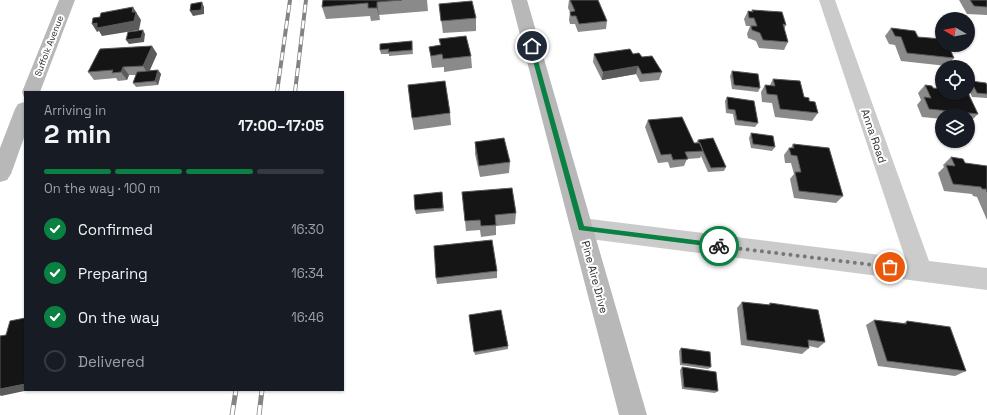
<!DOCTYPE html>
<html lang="en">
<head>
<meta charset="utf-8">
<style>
	:root { --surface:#171b24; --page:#20242c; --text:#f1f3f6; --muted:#9ea1a6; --line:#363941; --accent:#0b8043 }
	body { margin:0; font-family:"Space Grotesk",sans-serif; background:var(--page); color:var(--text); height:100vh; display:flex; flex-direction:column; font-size:15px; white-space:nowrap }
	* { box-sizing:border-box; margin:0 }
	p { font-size:13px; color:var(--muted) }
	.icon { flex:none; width:22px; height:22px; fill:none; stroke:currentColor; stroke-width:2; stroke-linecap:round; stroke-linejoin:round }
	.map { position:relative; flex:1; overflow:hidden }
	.sheet { position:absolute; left:24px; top:91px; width:320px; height:300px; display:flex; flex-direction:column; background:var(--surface); border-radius:0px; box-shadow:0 1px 3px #0004 }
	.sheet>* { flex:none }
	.needle { width:26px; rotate:279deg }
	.controls { position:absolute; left:935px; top:12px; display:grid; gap:8px }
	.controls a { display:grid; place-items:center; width:40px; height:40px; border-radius:50%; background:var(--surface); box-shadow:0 1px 3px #0004; font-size:20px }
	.pin { position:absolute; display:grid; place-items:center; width:34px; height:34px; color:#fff; margin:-17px; border:2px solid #fff; border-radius:50%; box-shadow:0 1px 4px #0007 }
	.courier { position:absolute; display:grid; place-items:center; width:40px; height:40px; margin:-20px; border:3px solid #0b8043; border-radius:50%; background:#fff; color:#222; box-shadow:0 1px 5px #0007 }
	.head em { font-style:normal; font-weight:700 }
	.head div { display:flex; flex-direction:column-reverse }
	.head { display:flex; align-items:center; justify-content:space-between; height:68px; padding:0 20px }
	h1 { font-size:26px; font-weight:700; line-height:30px }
	.bar { display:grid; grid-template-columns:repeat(4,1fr); gap:6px 4px; align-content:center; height:48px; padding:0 20px }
	.bar i { height:5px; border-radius:3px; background:var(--line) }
	.bar .on { background:var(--accent) }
	.bar p { grid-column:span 4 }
	ol { padding:0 20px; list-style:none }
	li { display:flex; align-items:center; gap:12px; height:44px }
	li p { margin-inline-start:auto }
	li .icon { padding:4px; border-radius:50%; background:var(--accent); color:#fff; stroke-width:4 }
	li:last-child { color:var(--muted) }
	li i { width:22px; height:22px; border:2px solid var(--line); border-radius:50% }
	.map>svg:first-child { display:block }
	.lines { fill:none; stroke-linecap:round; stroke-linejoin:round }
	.street { fill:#cbcbcb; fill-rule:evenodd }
	.secondary { fill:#b8b8b8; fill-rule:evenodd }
	.rail-far1-casing { stroke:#838383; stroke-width:4 }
	.rail-casing { stroke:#838383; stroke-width:5 }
	.rail-far1 { stroke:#fff; stroke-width:2.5; stroke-dasharray:8; stroke-linecap:butt }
	.rail { stroke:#fff; stroke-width:3.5; stroke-dasharray:10; stroke-linecap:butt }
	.wall { fill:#8a8a8a }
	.shaded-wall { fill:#5b5b5b }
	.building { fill:#151515; stroke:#5b5b5b }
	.route { fill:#0b8043 }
	.done { stroke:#777; stroke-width:4; stroke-dasharray:0 7.2 }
	.labels { text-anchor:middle; stroke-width:4; stroke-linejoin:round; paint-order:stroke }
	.far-street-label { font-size:9px; fill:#2e2e2e; stroke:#fff }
	.street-label { font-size:11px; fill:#2e2e2e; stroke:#fff }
</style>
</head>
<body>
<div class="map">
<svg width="987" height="415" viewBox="0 0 987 415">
	<rect width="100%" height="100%" fill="#fff"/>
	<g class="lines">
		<path class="street" d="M819,0H835L929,261L987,268V290L582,238L574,235L571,228L574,221L582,218L905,258Z"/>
		<path class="secondary" d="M59,0H75L40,92H25L24,97L22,92Z
			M511,0H527L647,415H619Z
			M25,102V135L11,174L7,180L0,182V148L15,109L18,104Z"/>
		<defs>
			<path id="rail-far1" d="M277,92L290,0
				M295,92L306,0"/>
			<path id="rail" d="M232,415L236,390
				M259,415L262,390"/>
		</defs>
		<use href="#rail-far1" class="rail-far1-casing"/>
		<use href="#rail" class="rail-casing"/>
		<use href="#rail-far1" class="rail-far1"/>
		<use href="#rail" class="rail"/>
	</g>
	<path class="wall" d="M323,0H427L428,11L379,15L380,20L371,21L370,16L326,19L322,7Z
		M569,0L607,21L606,29L578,32L575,24H570L569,20L570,12L568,8Z
		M959,0H987V15L967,14Z
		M439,4L476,18V31L443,33Z
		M752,10L786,25L784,29L788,42L784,50L759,48L756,41L748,38L747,34L750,26H746L744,19L748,11L751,12Z
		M891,28L918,37L954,58L947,66L901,61L895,45L889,44L885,36Z
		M439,39L471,56L472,68L444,72V67L432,68L429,47L440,45Z
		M412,41L413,54L389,56V54H381L380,50Z
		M152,46L157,54L150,70H158L161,74L158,85L136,87L133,83L136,75H129L127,80L118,81L116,78L94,80L88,72Z
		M594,54H633L642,57L662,72L659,80L640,82L636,74L602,80L593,62Z
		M732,71L760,88L758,92L732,89L730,76Z
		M773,79L804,97L809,101L818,113L812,121L775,117L772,103L762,102L761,92L765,85H770Z
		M971,81L987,85V98L972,97L968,87V85Z
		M925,85L933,88L978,114L970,122H968V115H942V119L922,117L917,105L921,100L918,93Z
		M727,97L758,123L755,127L735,125L733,114L726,113L725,101Z
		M450,113L451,125L414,130L412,118Z
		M648,120L694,143H696L698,140L726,167L724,171L708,172L701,156L700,158L687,159L684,166L670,168L668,162L658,163L645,127Z
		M751,133L775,147L772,151L751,148L749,138Z
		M475,142L510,162L509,173L480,177L475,154Z
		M793,144L843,196L836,203L794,198L790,179L794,174L791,163H785L784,155L789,148H791Z
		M951,157L965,163L987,166V220L977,197L973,196L972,194L944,191L938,173L944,167L943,165Z
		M442,192L444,211L416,214L415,210Z
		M462,192L516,213L515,224L496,226V235L481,237L480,230L466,231Z
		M497,271V278L437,284L436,278Z
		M742,302L768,305L770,303L825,342L818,348L809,346V348L802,354L741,345L737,308Z
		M469,315L508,346V349L475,355Z
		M874,320L904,323L907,321L966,371L955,376L878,366L866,325Z
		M681,348L711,367L708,369L680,365L679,351Z
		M682,367L718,391L715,393L682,389L680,370Z"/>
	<path class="shaded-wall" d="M202,2L204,7V14L193,16L190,11Z
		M377,2L379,15L380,20L377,8Z
		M133,7L141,20L139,30L102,36L99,31L97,32L92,24L132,12Z
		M143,30L145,34L144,42L129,44L126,40Z
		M152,46L157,54L148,74L143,66Z
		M638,66L636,74L602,80L603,72Z
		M123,67L129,75L127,80L121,72Z
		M158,70L161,74L158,85L155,81Z
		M25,384V390H29L1,396L0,395V389Z"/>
	<path class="building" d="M323,0H402L377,2V8H368V3L322,7Z
		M570,0H598L607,21L579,24L576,16H571L570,12L575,11Z
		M970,0H987V7L974,6Z
		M472,1L476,18L441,21L439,4Z
		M202,2L201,10L190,11L191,4Z
		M133,7L132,12H136L134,21L97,28V23L92,24L93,18L100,17L101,13Z
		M752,10L782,12L786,25L783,24L788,42L763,40L760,33L752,30L751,26H757L754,18H749L748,11L753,12Z
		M891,28L915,31L918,37L942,39V45H948L954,58L907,53L901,37L895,36Z
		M143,30L141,38L126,40L128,32Z
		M466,36L471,56L443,59L442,54L431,56L429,47L441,45L439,39Z
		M412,41V50L388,52L389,49L380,50V44Z
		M152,46L143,66L123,67L121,72L112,73L113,70L88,72L100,49Z
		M630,49L633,54L639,53L642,57L652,56L662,72L642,74L638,66L603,72L594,54Z
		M158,70L155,81L133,83L137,72Z
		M732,71L758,74L760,88L734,85Z
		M773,79L800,81L804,97L809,98V101L815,102L818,113L780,109L777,95L767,94L765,85L775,86Z
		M445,81L450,113L412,118L408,85Z
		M971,81L986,83L987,85V94L977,93Z
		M925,85L932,86L933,88L942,89V93H968L978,114L929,109L924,97L931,98Z
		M727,97L754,101L758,123L737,120L735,110L728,109Z
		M682,117L694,143H700L703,151L685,152L688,159L673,160L671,154L661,155L648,120Z
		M751,133L773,136L775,147L753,144Z
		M504,138L510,162L479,166L475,142Z
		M713,138L726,167L711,168L698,140Z
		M793,144L829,148L843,196L799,191L795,172H801L797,156L791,155L789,148H794Z
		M951,157L963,159L965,163L987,166V192L986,189H982L981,187L953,184L946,165L955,166Z
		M512,188L516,213L495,215L496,225L481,226L480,220L465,221L462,192Z
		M442,192L443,208L415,210L414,195Z
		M492,240L497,271L436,278L434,246Z
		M742,302L770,305V303L818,310L825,342L808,340L809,348L747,340Z
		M501,310L508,346L474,352L469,315Z
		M25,318V384L0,389V336L6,335L10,321Z
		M874,320L906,324L907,321L950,327L966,371L887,361Z
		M681,348L710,352L711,367L682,363Z
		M682,367L716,372L718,391L684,387Z"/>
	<path class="route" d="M532,44L534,46L584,226L719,243L723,246L722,248L579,230L529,46Z"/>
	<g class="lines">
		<path class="done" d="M719,246L890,267"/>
	</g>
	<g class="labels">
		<g class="far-street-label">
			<text transform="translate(49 46) rotate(-69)" y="3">Suffolk Avenue</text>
		</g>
		<g class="street-label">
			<text transform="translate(874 136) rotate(71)" y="4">Anna Road</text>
			<text transform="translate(595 277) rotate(75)" y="4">Pine Aire Drive</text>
		</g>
	</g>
</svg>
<div class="controls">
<a><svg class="needle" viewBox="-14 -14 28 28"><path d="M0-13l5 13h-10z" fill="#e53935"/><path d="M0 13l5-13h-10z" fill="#9ea1a6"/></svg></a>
<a><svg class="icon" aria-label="locate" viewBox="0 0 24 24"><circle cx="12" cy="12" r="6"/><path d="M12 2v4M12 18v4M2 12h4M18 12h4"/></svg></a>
<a><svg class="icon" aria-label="layers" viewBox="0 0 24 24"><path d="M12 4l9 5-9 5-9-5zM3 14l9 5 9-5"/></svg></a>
</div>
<div class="pin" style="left:890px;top:267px;background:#ea580c"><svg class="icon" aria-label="bag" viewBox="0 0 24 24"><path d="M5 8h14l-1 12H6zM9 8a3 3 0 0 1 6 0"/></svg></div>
<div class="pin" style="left:532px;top:46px;background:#1f2937"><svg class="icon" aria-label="home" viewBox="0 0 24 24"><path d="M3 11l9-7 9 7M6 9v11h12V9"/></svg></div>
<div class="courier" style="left:719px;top:246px"><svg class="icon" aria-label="bike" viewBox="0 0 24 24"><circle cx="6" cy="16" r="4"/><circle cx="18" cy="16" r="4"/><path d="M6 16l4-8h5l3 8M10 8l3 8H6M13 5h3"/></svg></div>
<section class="sheet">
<div class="head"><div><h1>2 min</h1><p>Arriving in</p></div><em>17:00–17:05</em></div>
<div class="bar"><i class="on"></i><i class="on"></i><i class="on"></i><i></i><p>On the way · 100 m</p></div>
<ol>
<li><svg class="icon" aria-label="check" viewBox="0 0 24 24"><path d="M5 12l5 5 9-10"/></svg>Confirmed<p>16:30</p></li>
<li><svg class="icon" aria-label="check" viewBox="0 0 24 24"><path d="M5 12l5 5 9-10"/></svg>Preparing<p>16:34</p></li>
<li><svg class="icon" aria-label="check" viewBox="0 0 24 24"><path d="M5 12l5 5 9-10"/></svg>On the way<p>16:46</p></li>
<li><i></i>Delivered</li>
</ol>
</section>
</div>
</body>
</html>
